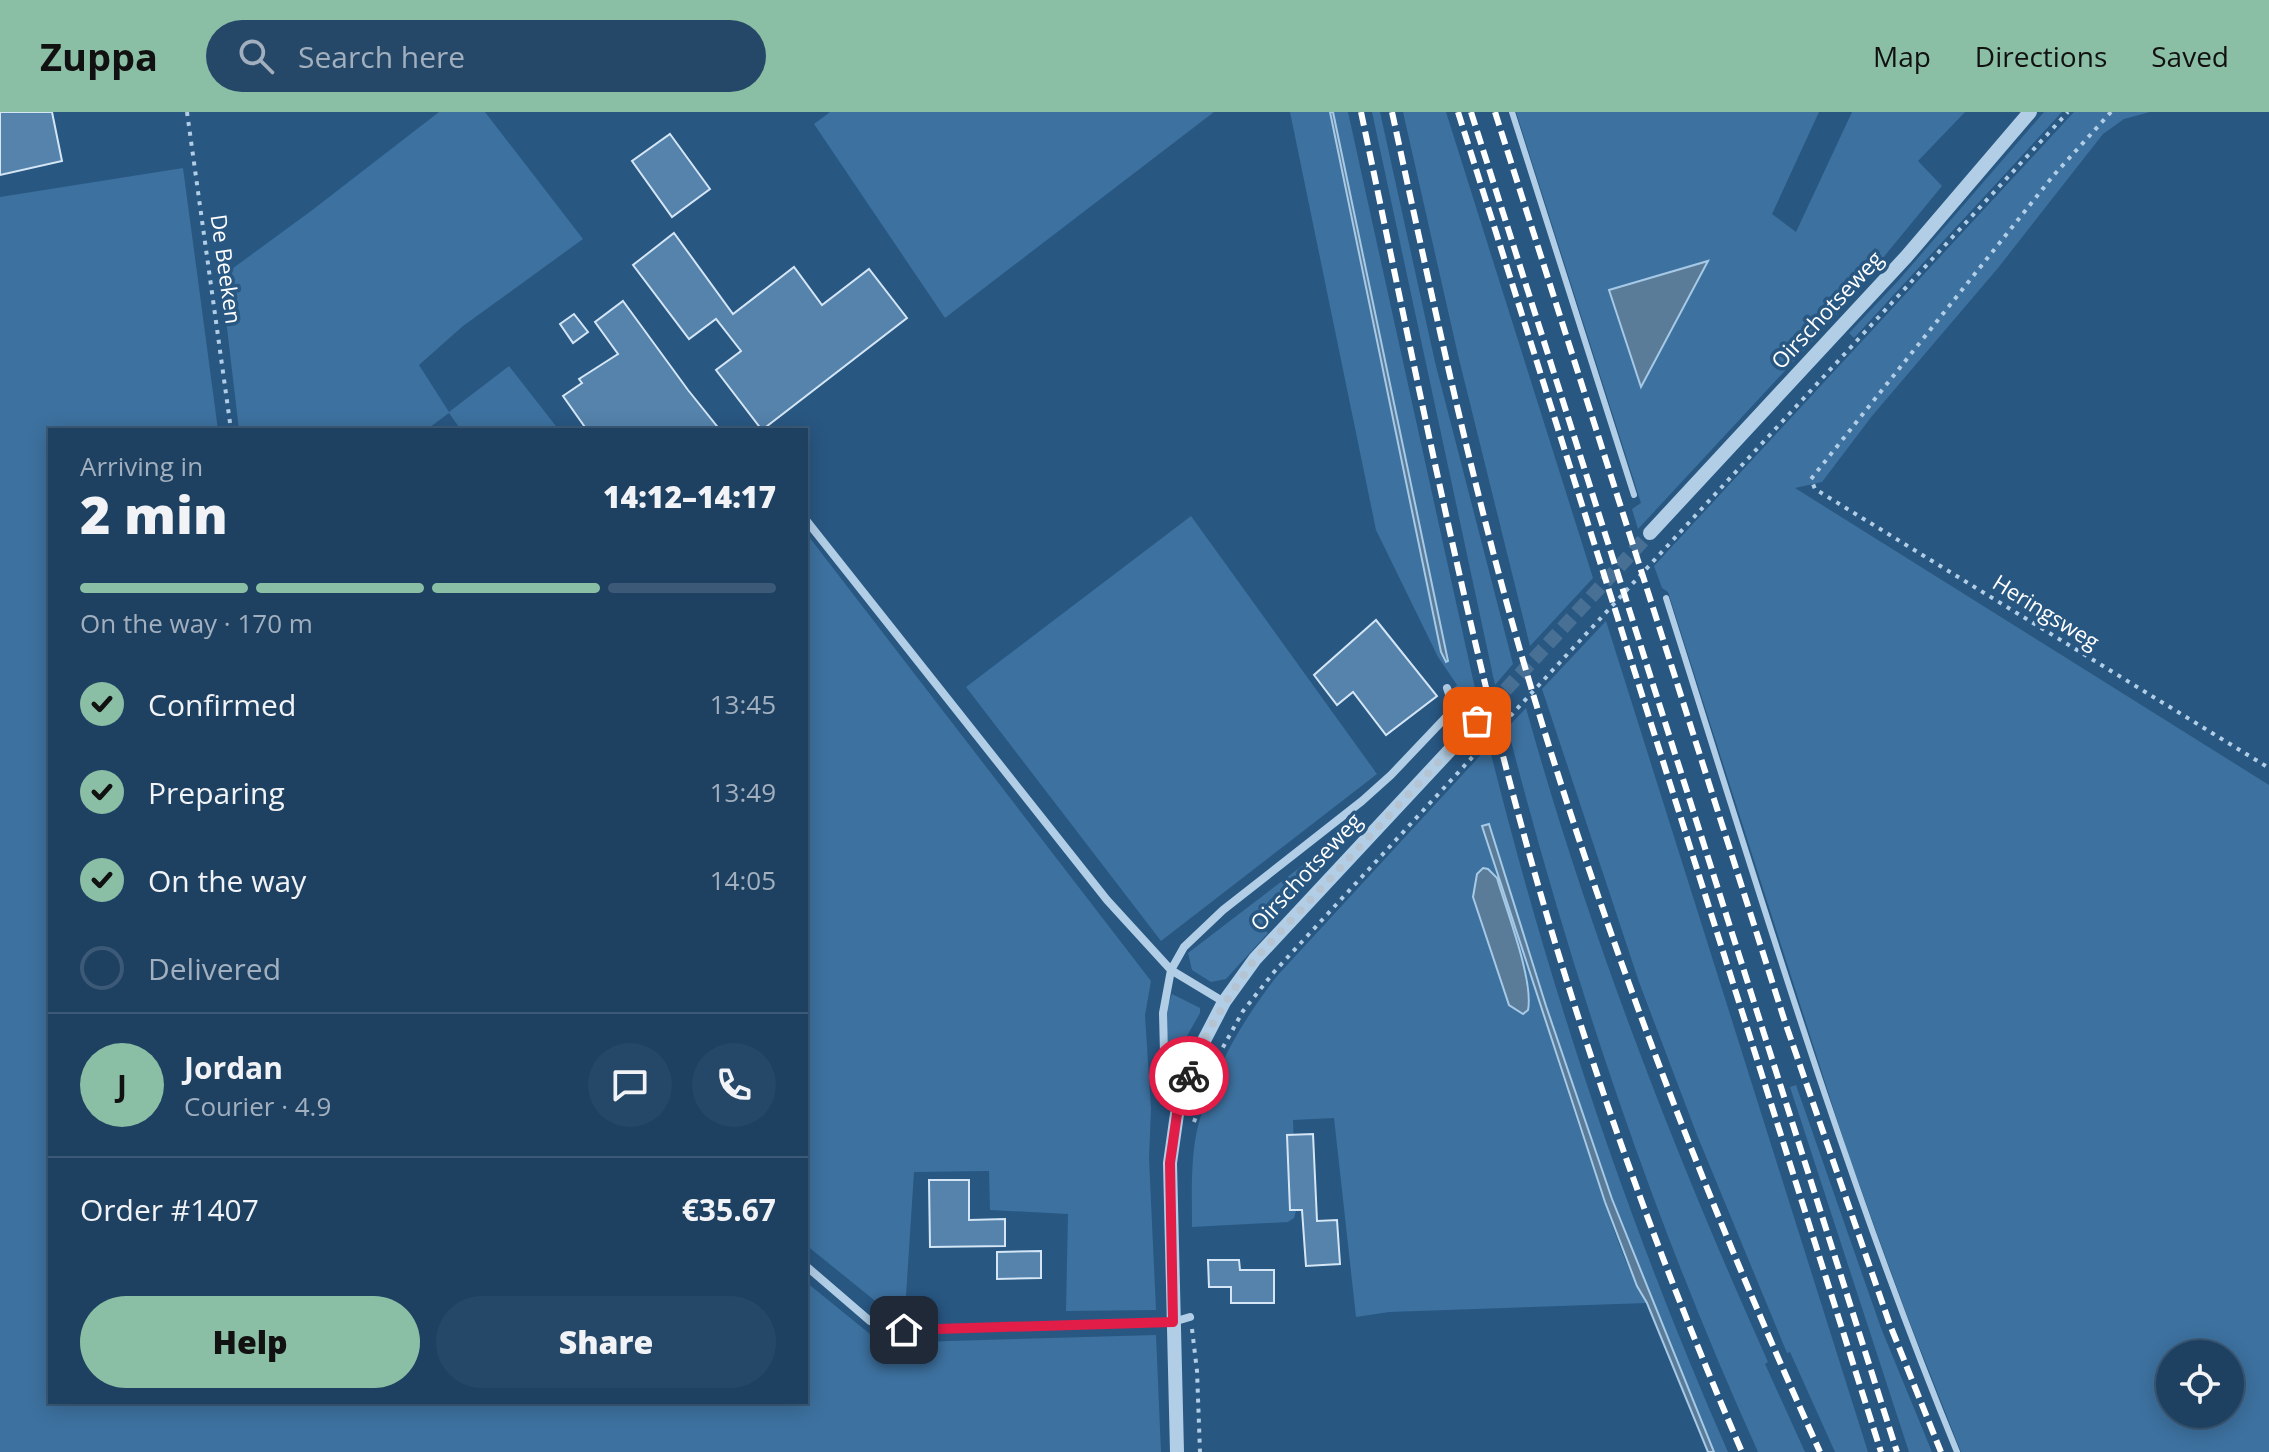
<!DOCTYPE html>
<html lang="en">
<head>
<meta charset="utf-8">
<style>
	:root { --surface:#1e4162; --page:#264868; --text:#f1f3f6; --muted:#a1afbe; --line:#3c5a77; --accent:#8abfa5 }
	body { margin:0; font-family:"Open Sans",sans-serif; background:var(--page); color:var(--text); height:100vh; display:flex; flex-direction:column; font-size:30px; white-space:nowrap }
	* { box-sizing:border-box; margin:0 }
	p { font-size:26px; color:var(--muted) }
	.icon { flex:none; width:44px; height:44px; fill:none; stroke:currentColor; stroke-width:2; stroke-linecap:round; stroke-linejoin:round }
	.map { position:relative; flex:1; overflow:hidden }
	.side { position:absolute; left:48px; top:316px; width:760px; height:976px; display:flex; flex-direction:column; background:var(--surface); border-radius:0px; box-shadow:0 4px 20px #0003,0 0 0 2px var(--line) }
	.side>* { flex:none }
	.fabs { position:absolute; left:2156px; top:1228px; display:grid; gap:16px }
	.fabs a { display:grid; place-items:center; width:88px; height:88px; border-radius:50%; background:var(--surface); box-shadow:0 4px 20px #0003,0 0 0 2px var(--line); font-size:40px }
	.pin { position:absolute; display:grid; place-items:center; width:68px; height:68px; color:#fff; margin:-34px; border-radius:16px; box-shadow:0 4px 12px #0006 }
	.courier { position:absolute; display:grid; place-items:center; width:80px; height:80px; margin:-40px; border:6px solid #e11d48; border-radius:50%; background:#fff; color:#222; box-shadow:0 2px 10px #0007 }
	.headline em { font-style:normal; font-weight:800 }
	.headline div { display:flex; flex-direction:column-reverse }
	.headline { display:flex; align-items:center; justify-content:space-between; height:136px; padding:0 32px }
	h1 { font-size:52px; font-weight:800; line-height:60px }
	.bar { display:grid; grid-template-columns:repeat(4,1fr); gap:12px 8px; align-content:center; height:96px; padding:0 32px }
	.bar i { height:10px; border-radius:6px; background:var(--line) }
	.bar .on { background:var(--accent) }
	.bar p { grid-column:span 4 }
	.line { display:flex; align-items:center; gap:20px; padding:0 32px; border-top:2px solid var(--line) }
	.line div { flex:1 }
	.round { display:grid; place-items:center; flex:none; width:84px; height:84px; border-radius:42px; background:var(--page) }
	ol { padding:0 32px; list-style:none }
	li { display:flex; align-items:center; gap:24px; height:88px }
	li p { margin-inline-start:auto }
	li .icon { padding:8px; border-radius:50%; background:var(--accent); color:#111; stroke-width:4 }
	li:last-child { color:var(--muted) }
	li i { width:44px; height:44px; border:4px solid var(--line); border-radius:50% }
	.primary-button { display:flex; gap:16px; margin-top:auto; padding:16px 32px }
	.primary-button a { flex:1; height:92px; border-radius:48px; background:var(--accent); color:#111; font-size:32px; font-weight:800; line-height:92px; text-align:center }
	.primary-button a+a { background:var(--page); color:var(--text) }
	header { display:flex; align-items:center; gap:48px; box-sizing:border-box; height:112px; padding:0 40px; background:var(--accent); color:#111 }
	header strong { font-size:38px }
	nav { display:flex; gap:44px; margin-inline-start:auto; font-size:28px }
	.search { width:560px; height:72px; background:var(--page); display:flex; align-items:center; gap:20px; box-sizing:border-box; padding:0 28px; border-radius:44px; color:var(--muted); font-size:30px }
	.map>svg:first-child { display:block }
	.green { fill:#3d719f; fill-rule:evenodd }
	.water { fill:#5a7c99; stroke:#a6c9e6; stroke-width:2 }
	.building { fill:#5583ac; stroke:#d4e6f5; stroke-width:2 }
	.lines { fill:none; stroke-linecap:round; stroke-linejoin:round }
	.tertiary-tunnel { stroke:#487095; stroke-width:14; stroke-dasharray:14 7; stroke-linecap:butt }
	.path { stroke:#b1cee6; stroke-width:4; stroke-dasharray:4 6; stroke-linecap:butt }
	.service { stroke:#b1cee6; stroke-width:6 }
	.minor { stroke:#b1cee6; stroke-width:8 }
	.tertiary { stroke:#b1cee6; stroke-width:14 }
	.rail { stroke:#fff; stroke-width:6; stroke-dasharray:14 6; stroke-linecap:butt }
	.done { stroke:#b4c4d3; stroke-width:8; stroke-dasharray:0 14.4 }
	.route { stroke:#e11d48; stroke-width:10 }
	.labels { text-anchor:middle; stroke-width:7; stroke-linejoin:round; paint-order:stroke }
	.street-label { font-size:22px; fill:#fff; stroke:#285782 }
</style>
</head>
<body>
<header>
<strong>Zuppa</strong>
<div class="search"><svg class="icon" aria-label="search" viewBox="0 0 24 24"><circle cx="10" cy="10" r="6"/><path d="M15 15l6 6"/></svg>Search here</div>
<nav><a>Map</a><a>Directions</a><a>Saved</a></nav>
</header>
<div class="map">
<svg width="2269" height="1340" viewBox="0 0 2269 1340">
	<rect width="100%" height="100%" fill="#285782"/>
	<path class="green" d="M439,0H485L583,127L463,214L419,253L449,300L509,254L559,318H461L449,301L426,318H239L221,165L311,99Z
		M830,0H1214L945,206L814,12Z
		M1290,0H1330L1441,540L1445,550L1448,549L1333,0H1348L1478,590L1476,592L1475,588L1458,585L1453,577L1457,573L1438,545L1376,418Z
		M1372,0H1380L1435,250L1513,552L1495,573Z
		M1403,0H1446L1593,466L1530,534L1458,243Z
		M1516,0H1819L1772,102L1796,120L1852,0H1965L1918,49L1942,74L1832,208L1638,417L1632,397L1641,391ZM1707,150L1642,274H1641L1609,179Z
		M2044,0H2062L1854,226L1849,221L1898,169Z
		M2074,0H2150L2124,7L2103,22L1998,156L1872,304L1822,370L1795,376L2269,673V1340H1961L1908,1206L1848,1042L1668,480L1662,476L1654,454ZM2170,1242H2230V1302H2170Z
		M183,56L218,318H50V1290H806V1170L881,1231L1156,1223L1161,1340H0V85Z
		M1191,404L1377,662L1161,829L966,575Z
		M806,421L1151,869L1145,903L1151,997L1149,1046L1156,1198L1066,1199L1068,1102L990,1098L989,1059L914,1060L905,1199L884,1196L806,1133Z
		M1606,509L1868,1340H1835L1790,1240L1787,1241L1697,1023L1639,870L1546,589L1542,577Z
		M1526,596C1588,819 1673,1038 1768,1250L1765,1252L1805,1340H1758C1654,1110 1574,872 1511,629H1509L1506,617Z
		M1489,634C1549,875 1628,1113 1728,1340H1714L1612,1087L1546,894L1489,712L1482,714C1521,825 1553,939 1591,1050C1608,1097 1621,1149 1647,1191L1389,1200L1356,1205L1334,1006L1293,1008L1296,1099L1294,1106L1288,1110L1192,1115C1192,1081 1190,1043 1199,1010C1215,955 1243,908 1277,864ZM1497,767C1506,796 1531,863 1530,891C1529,898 1528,897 1524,901L1517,900Z
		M1366,705L1265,818L1268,821L1226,867L1211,870L1192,858L1188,841Z
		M1172,882L1200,896V901L1170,954L1165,902Z
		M1796,973L1881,1216L1932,1340H1909L1790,975Z"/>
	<path class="water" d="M1330,0H1333L1448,549L1446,550L1441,540Z
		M1708,149L1641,275L1609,178Z
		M1489,712L1546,894L1612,1087L1714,1340H1708L1647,1191L1637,1174L1605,1090L1482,714Z
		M1483,756L1488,757L1497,766C1506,797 1534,869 1528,898L1523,902L1509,893L1473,785L1477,762Z"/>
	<path class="building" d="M0,0H52L62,49L0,63Z
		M670,22L710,77L672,105L632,49Z
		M674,121L733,202L794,155L822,193L869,157L907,206L762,318L716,258L741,239L716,207L689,227L633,153Z
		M623,189L688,278L720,318H587L563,284L582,271L579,267L618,242L595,210Z
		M574,202L588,220L573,231L560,212Z
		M1376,508L1437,584L1386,623L1353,580L1337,593L1314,563Z
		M1313,1022L1317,1109L1337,1108L1340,1152L1306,1154L1302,1098H1290L1287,1023Z
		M929,1068H969V1108L1005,1107V1134L930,1135Z
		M1041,1139V1166L997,1167V1140Z
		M1208,1148H1239L1240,1158H1274V1191H1231V1175H1209Z"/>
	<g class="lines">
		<path class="tertiary-tunnel" d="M1477,609L1650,421"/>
		<path class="path" d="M187,0L231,318
			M2111,0L2053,64L1811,367L1815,377L2269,656
			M1194,1010L1216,948L1243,899L1274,860L2068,0
			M1192,1217L1197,1259L1200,1340"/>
		<path class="service" d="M1512,0L1634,383
			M1666,486C1757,773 1843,1062 1957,1340"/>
		<path class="minor" d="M806,408L1107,788L1171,858L1224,890
			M1177,1001L1165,981L1163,901L1171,858L1184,835L1223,798L1362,689L1391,663L1448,603L1452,591L1447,576
			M806,1154L870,1209L886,1215L904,1218L1173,1210L1190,1205"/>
		<path class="tertiary" d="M1650,421L1906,145L2030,0
			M1177,1340L1170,1051L1177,1002L1197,942L1224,890L1255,847L1477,609"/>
		<path class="rail" d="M1361,0C1405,208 1446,417 1498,624C1559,868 1642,1109 1742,1340
			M1392,0C1431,180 1469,361 1520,538C1601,815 1701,1077 1820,1340
			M1458,0L1881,1340
			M1471,0L1897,1340
			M1495,0L1785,910L1890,1213L1941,1340"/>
	</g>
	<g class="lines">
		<path class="done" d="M1189,964C1204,920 1229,884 1255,847L1477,609"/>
		<path class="route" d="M904,1218L1173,1210L1170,1051L1177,1002L1189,964"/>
	</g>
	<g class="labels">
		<g class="street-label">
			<text transform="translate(226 157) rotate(82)" y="8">De Beeken</text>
			<text transform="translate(1827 198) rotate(-47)" y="8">Oirschotseweg</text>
			<text transform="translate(2046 500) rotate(32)" y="8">Heringsweg</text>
			<text transform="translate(1306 760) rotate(-47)" y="8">Oirschotseweg</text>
		</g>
	</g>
</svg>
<div class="fabs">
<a><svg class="icon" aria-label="locate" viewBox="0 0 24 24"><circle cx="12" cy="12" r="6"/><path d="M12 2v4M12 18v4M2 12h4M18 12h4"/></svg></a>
</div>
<div class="pin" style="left:1477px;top:609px;background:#ea580c"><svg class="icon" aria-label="bag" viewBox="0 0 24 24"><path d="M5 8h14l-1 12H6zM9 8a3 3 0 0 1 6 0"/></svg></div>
<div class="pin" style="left:904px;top:1218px;background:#1f2937"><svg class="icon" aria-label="home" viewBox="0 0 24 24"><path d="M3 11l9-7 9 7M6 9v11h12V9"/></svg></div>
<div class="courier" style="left:1189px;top:964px"><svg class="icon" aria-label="bike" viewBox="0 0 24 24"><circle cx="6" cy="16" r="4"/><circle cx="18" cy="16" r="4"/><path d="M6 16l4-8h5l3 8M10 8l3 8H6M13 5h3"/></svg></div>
<section class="side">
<div class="headline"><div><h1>2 min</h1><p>Arriving in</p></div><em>14:12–14:17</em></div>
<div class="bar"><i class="on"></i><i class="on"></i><i class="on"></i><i></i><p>On the way · 170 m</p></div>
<ol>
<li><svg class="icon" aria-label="check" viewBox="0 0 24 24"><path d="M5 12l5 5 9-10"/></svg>Confirmed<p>13:45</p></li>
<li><svg class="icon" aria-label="check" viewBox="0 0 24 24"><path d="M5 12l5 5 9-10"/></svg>Preparing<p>13:49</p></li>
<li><svg class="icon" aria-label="check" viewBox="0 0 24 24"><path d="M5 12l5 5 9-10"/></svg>On the way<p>14:05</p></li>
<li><i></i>Delivered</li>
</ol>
<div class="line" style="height:144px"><b class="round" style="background:var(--accent);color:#111">J</b><div><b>Jordan</b><p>Courier · 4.9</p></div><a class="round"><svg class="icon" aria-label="chat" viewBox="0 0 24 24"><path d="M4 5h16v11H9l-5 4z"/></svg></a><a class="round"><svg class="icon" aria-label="phone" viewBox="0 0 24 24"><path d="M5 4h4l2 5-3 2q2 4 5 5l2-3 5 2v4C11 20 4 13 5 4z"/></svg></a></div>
<div class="line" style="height:104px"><div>Order #1407</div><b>€35.67</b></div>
<div class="primary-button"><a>Help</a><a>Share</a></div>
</section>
</div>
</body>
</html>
